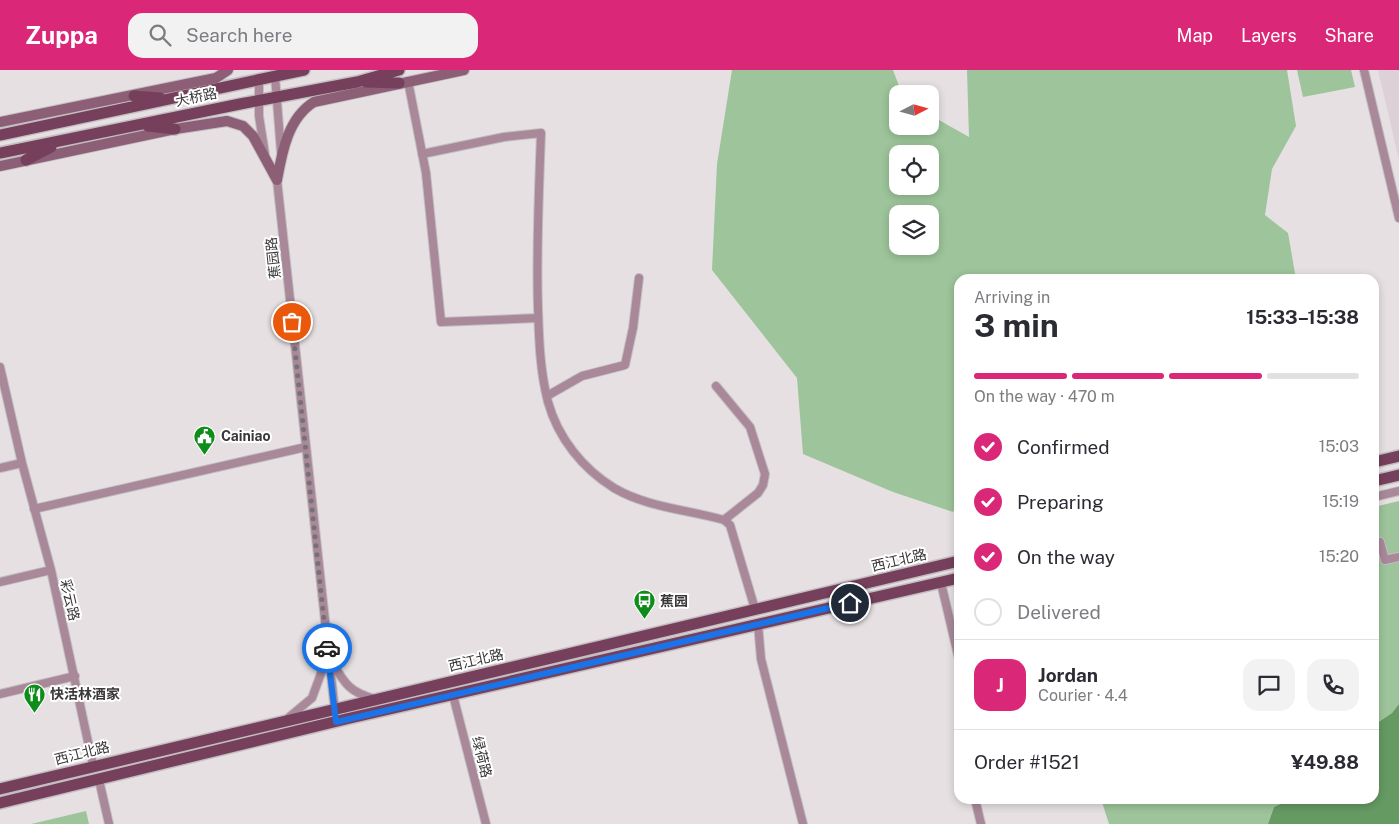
<!DOCTYPE html>
<html lang="en">
<head>
<meta charset="utf-8">
<style>
	:root { --surface:#fff; --page:#f2f2f3; --text:#2b2b33; --muted:#7c7c81; --line:#e1e1e2; --accent:#db2777 }
	body { margin:0; font-family:"Public Sans","Noto Sans SC",sans-serif; background:var(--page); color:var(--text); height:100vh; display:flex; flex-direction:column; font-size:19px; white-space:nowrap }
	* { box-sizing:border-box; margin:0 }
	p { font-size:16px; color:var(--muted) }
	.icon { flex:none; width:28px; height:28px; fill:none; stroke:currentColor; stroke-width:2; stroke-linecap:round; stroke-linejoin:round }
	.map { position:relative; flex:1; overflow:hidden }
	.details { position:absolute; left:954px; top:204px; width:425px; height:530px; display:flex; flex-direction:column; background:var(--surface); border-radius:15px; box-shadow:0 2px 8px #0003 }
	.details>* { flex:none }
	.needle { width:32px; rotate:84deg }
	.tools { position:absolute; left:889px; top:15px; display:grid; gap:10px }
	.tools a { display:grid; place-items:center; width:50px; height:50px; border-radius:10px; background:var(--surface); box-shadow:0 2px 8px #0003; font-size:25px }
	.pin { position:absolute; display:grid; place-items:center; width:42px; height:42px; color:#fff; margin:-21px; border:2px solid #fff; border-radius:50%; box-shadow:0 1px 5px #0007 }
	.courier { position:absolute; display:grid; place-items:center; width:50px; height:50px; margin:-25px; border:4px solid #1a73e8; border-radius:50%; background:#fff; color:#222; box-shadow:0 1px 6px #0007 }
	.headline em { font-style:normal; font-weight:700 }
	.headline div { display:flex; flex-direction:column-reverse }
	.headline { display:flex; align-items:center; justify-content:space-between; height:85px; padding:0 20px }
	h1 { font-size:32px; font-weight:700; line-height:38px }
	.bar { display:grid; grid-template-columns:repeat(4,1fr); gap:8px 5px; align-content:center; height:60px; padding:0 20px }
	.bar i { height:6px; border-radius:4px; background:var(--line) }
	.bar .active { background:var(--accent) }
	.bar p { grid-column:span 4 }
	.line { display:flex; align-items:center; gap:12px; padding:0 20px; border-top:1px solid var(--line) }
	.line div { flex:1 }
	.round { display:grid; place-items:center; flex:none; width:52px; height:52px; border-radius:15px; background:var(--page) }
	ol { padding:0 20px; list-style:none }
	li { display:flex; align-items:center; gap:15px; height:55px }
	li p { margin-inline-start:auto }
	li .icon { padding:5px; border-radius:50%; background:var(--accent); color:#fff; stroke-width:4 }
	li:last-child { color:var(--muted) }
	li i { width:28px; height:28px; border:2px solid var(--line); border-radius:50% }
	header { display:flex; align-items:center; gap:30px; box-sizing:border-box; height:70px; padding:0 25px; background:var(--accent); color:#fff }
	header strong { font-size:24px }
	nav { display:flex; gap:28px; margin-inline-start:auto; font-size:18px }
	.search { width:350px; height:45px; background:var(--page); display:flex; align-items:center; gap:12px; box-sizing:border-box; padding:0 18px; border-radius:15px; color:var(--muted); font-size:19px }
	.map>svg:first-child { display:block }
	.built { fill:#ddd0d6 }
	.green { fill:#9dc49a; fill-rule:evenodd }
	.water { fill:#659a63 }
	.lines { fill:none; stroke-linecap:round; stroke-linejoin:round }
	.street-casing { stroke:#c3bec1; stroke-width:10 }
	.secondary-casing { stroke:#c3bec1; stroke-width:12 }
	.primary-casing { stroke:#c3bec1; stroke-width:14 }
	.street { stroke:#a98999; stroke-width:8 }
	.secondary { stroke:#8c5f76; stroke-width:10 }
	.primary { stroke:#76405d; stroke-width:11 }
	.done { stroke:#767274; stroke-width:5; stroke-dasharray:0 9 }
	.route { stroke:#1a73e8; stroke-width:6 }
	.labels { text-anchor:middle; stroke-width:4; stroke-linejoin:round; paint-order:stroke }
	.street-label { font-size:14px; fill:#393738; stroke:#fff }
	.poi-label { font-size:14px; font-weight:bold; fill:#393738; stroke:#fff; text-anchor:start }
</style>
</head>
<body>
<header>
<strong>Zuppa</strong>
<div class="search"><svg class="icon" aria-label="search" viewBox="0 0 24 24"><circle cx="10" cy="10" r="6"/><path d="M15 15l6 6"/></svg>Search here</div>
<nav><a>Map</a><a>Layers</a><a>Share</a></nav>
</header>
<div class="map">
<svg width="1399" height="754" viewBox="0 0 1399 754">
	<rect width="100%" height="100%" fill="#e6e0e3"/>
	<path class="built" d="M1378,0H1399V90Z"/>
	<path class="green" d="M732,0H893L902,24H898V56H930V45L969,67L967,0H1287L1296,56L1272,99L1265,145L1288,163L1296,209H959V431L953,442L893,422L803,384L797,308L712,200L717,94ZM898,84H930V116H898ZM898,144H930V176H898Z
		M1297,0H1351L1355,17L1303,27Z
		M1399,431V634L1392,643L1374,655V437Z
		M1101,729H1291L1274,737L1268,754H1109Z
		M86,741L89,754H31Z"/>
	<path class="water" d="M1399,634V754H1268L1274,737L1291,729H1374V655L1392,643Z"/>
	<g class="lines">
		<defs>
			<path id="street" d="M1364,0L1399,148
				M275,6L281,82
				M259,9V46L265,84
				M408,11L426,103L441,252L538,248
				M422,84L504,67L541,63C539,122 536,179 538,238C539,270 540,301 548,332C558,368 583,399 614,418C646,437 688,440 724,450L730,455L755,539
				M277,110L335,642
				M0,297L22,393
				M716,316L750,357L765,404L763,415L758,423L724,450
				M547,326L582,306L625,295L633,258L639,208
				M0,398L22,393L51,500L93,695
				M1374,427L1399,421
				M34,439L306,377
				M1374,473L1380,472L1385,490L1399,487
				M0,512L51,500
				M941,513L959,589
				M758,554L761,589L803,754
				M330,589C344,612 348,622 375,629
				M0,624L75,606
				M453,625L486,754
				M288,648L312,628L327,587
				M99,710L109,754
				M975,729L981,754"/>
			<path id="secondary" d="M0,52L216,8L228,0
				M0,96L175,59L227,51L243,56L253,66L277,110
				M277,110C282,82 288,48 314,32L464,0"/>
			<path id="primary" d="M366,12L399,13
				M134,26L160,28
				M148,56L175,59
				M0,65L304,0
				M0,83L240,34L357,12L399,0
				M26,90L51,77
				M1374,392L1399,386
				M1374,411L1399,405
				M0,719L959,491
				M0,733L346,649L959,508"/>
		</defs>
		<use href="#street" class="street-casing"/>
		<use href="#secondary" class="secondary-casing"/>
		<use href="#primary" class="primary-casing"/>
		<use href="#street" class="street"/>
		<use href="#secondary" class="secondary"/>
		<use href="#primary" class="primary"/>
	</g>
	<g class="lines">
		<path class="done" d="M292,252L327,578"/>
		<path class="route" d="M327,578L336,652L850,533"/>
	</g>
	<defs>
		<symbol id="civic-pin" viewBox="-11 -11 22 30"><path d="M0 17L-7.5 6A9.5 9.5 0 1 1 7.5 6Z" fill="#0e8d1a" stroke="#fff"/><path d="M-.6-6.5H3V-4.5H.6V-3L4-1V1h2V6H-6V1h2V-1L-.6-3ZM-1.2 2.5V6h2.4V2.5Z" fill="#fff"/></symbol>
		<symbol id="bus-pin" viewBox="-11 -11 22 30"><path d="M0 17L-7.5 6A9.5 9.5 0 1 1 7.5 6Z" fill="#0e8d1a" stroke="#fff"/><path d="M-5-6H5V4H4V6H2V4H-2V6H-4V4H-5ZM-3.5-4V0h7V-4ZM-3.5 1.2v1.5H-2V1.2ZM2 1.2v1.5H3.5V1.2Z" fill="#fff"/></symbol>
		<symbol id="restaurant-pin" viewBox="-11 -11 22 30"><path d="M0 17L-7.5 6A9.5 9.5 0 1 1 7.5 6Z" fill="#0e8d1a" stroke="#fff"/><path d="M-5-6h1v4h1v-4h1v4h1v-4h1v5L-1.5 .5V6h-2V.5L-5-1ZM5-6V6H3V1.5H1.5Q1.5-4 5-6Z" fill="#fff"/></symbol>
	</defs>
	<g fill-rule="evenodd">
		<use href="#civic-pin" x="192" y="354" width="25" height="34"/>
		<use href="#bus-pin" x="632" y="518" width="25" height="34"/>
		<use href="#restaurant-pin" x="22" y="612" width="25" height="34"/>
	</g>
	<g class="labels">
		<g class="street-label">
			<text transform="translate(196 27) rotate(-12)" y="5">大桥路</text>
			<text transform="translate(273 188) rotate(-96)" y="5">蕉园路</text>
			<text transform="translate(899 490) rotate(-13)" y="5">西江北路</text>
			<text transform="translate(70 530) rotate(77)" y="5">彩云路</text>
			<text transform="translate(476 590) rotate(-13)" y="5">西江北路</text>
			<text transform="translate(82 683) rotate(-14)" y="5">西江北路</text>
			<text transform="translate(482 687) rotate(76)" y="5">绿荷路</text>
		</g>
		<g class="poi-label">
			<text x="221" y="371">Cainiao</text>
			<text x="660" y="536">蕉园</text>
			<text x="50" y="629">快活林酒家</text>
		</g>
	</g>
</svg>
<div class="tools">
<a><svg class="needle" viewBox="-14 -14 28 28"><path d="M0-13l5 13h-10z" fill="#e53935"/><path d="M0 13l5-13h-10z" fill="#7c7c81"/></svg></a>
<a><svg class="icon" aria-label="locate" viewBox="0 0 24 24"><circle cx="12" cy="12" r="6"/><path d="M12 2v4M12 18v4M2 12h4M18 12h4"/></svg></a>
<a><svg class="icon" aria-label="layers" viewBox="0 0 24 24"><path d="M12 4l9 5-9 5-9-5zM3 14l9 5 9-5"/></svg></a>
</div>
<div class="pin" style="left:292px;top:252px;background:#ea580c"><svg class="icon" aria-label="bag" viewBox="0 0 24 24"><path d="M5 8h14l-1 12H6zM9 8a3 3 0 0 1 6 0"/></svg></div>
<div class="pin" style="left:850px;top:533px;background:#1f2937"><svg class="icon" aria-label="home" viewBox="0 0 24 24"><path d="M3 11l9-7 9 7M6 9v11h12V9"/></svg></div>
<div class="courier" style="left:327px;top:578px"><svg class="icon" aria-label="car" viewBox="0 0 24 24"><path d="M5 17H2v-5l4-1 3-4h7l3 4 3 1v5h-3M9 17h6M6 11h13"/><circle cx="7" cy="17" r="2"/><circle cx="17" cy="17" r="2"/></svg></div>
<section class="details">
<div class="headline"><div><h1>3 min</h1><p>Arriving in</p></div><em>15:33–15:38</em></div>
<div class="bar"><i class="active"></i><i class="active"></i><i class="active"></i><i></i><p>On the way · 470 m</p></div>
<ol>
<li><svg class="icon" aria-label="check" viewBox="0 0 24 24"><path d="M5 12l5 5 9-10"/></svg>Confirmed<p>15:03</p></li>
<li><svg class="icon" aria-label="check" viewBox="0 0 24 24"><path d="M5 12l5 5 9-10"/></svg>Preparing<p>15:19</p></li>
<li><svg class="icon" aria-label="check" viewBox="0 0 24 24"><path d="M5 12l5 5 9-10"/></svg>On the way<p>15:20</p></li>
<li><i></i>Delivered</li>
</ol>
<div class="line" style="height:90px"><b class="round" style="background:var(--accent);color:#fff">J</b><div><b>Jordan</b><p>Courier · 4.4</p></div><a class="round"><svg class="icon" aria-label="chat" viewBox="0 0 24 24"><path d="M4 5h16v11H9l-5 4z"/></svg></a><a class="round"><svg class="icon" aria-label="phone" viewBox="0 0 24 24"><path d="M5 4h4l2 5-3 2q2 4 5 5l2-3 5 2v4C11 20 4 13 5 4z"/></svg></a></div>
<div class="line" style="height:65px"><div>Order #1521</div><b>¥49.88</b></div>
</section>
</div>
</body>
</html>
